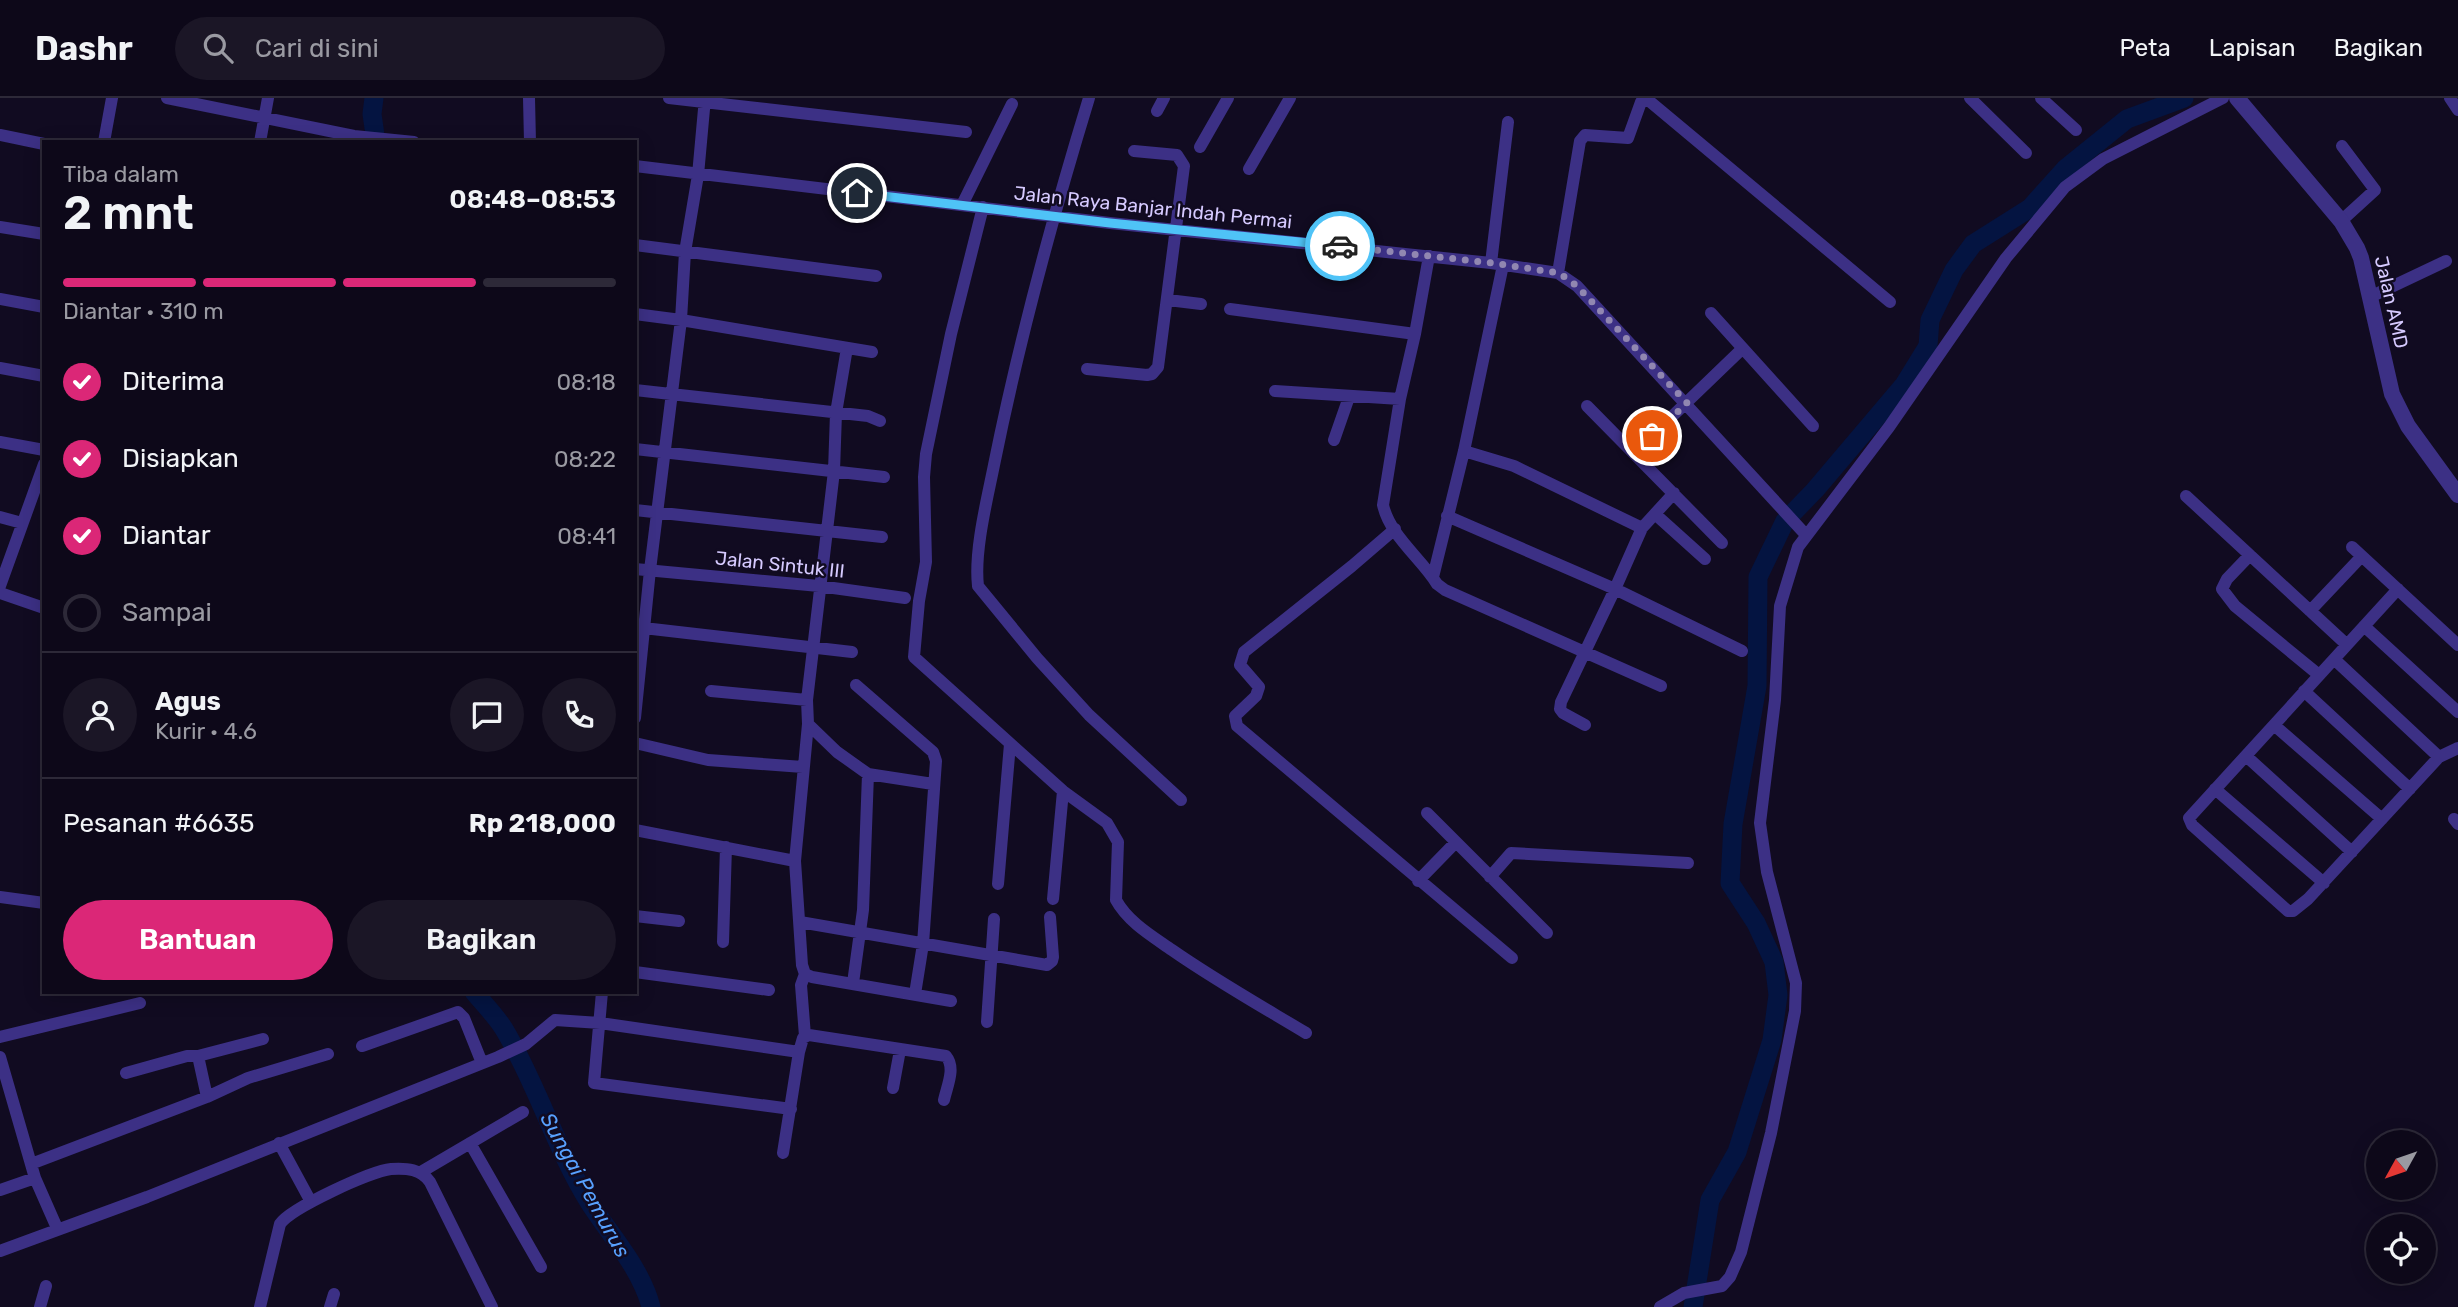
<!DOCTYPE html>
<html lang="id">
<head>
<meta charset="utf-8">
<style>
	:root { --surface:#0d0819; --page:#1b1626; --text:#f1f3f6; --muted:#9a9aa2; --line:#2d2938; --accent:#db2777 }
	body { margin:0; font-family:Rubik,sans-serif; background:var(--page); color:var(--text); height:100vh; display:flex; flex-direction:column; font-size:26px; white-space:nowrap }
	* { box-sizing:border-box; margin:0 }
	p { font-size:23px; color:var(--muted) }
	.icon { flex:none; width:38px; height:38px; fill:none; stroke:currentColor; stroke-width:2; stroke-linecap:round; stroke-linejoin:round }
	.map { position:relative; flex:1; overflow:hidden }
	.panel { position:absolute; left:42px; top:42px; width:595px; height:854px; display:flex; flex-direction:column; background:var(--surface); border-radius:0px; box-shadow:0 4px 18px #0003,0 0 0 2px var(--line) }
	.panel>* { flex:none }
	.needle { width:46px; rotate:230deg }
	.controls { position:absolute; left:2366px; top:1032px; display:grid; gap:14px }
	.controls a { display:grid; place-items:center; width:70px; height:70px; border-radius:50%; background:var(--surface); box-shadow:0 4px 18px #0003,0 0 0 2px var(--line); font-size:35px }
	.pin { position:absolute; display:grid; place-items:center; width:60px; height:60px; color:#fff; margin:-30px; border:4px solid #fff; border-radius:50%; box-shadow:0 2px 7px #0007 }
	.courier { position:absolute; display:grid; place-items:center; width:70px; height:70px; margin:-35px; border:5px solid #4fc3f7; border-radius:50%; background:#fff; color:#222; box-shadow:0 2px 9px #0007 }
	.summary em { font-style:normal; font-weight:600 }
	.summary div { display:flex; flex-direction:column-reverse }
	.summary { display:flex; align-items:center; justify-content:space-between; height:119px; padding:0 21px }
	h1 { font-size:46px; font-weight:600; line-height:52px }
	.bar { display:grid; grid-template-columns:repeat(4,1fr); gap:10px 7px; align-content:center; height:84px; padding:0 21px }
	.bar i { height:9px; border-radius:5px; background:var(--line) }
	.bar .on { background:var(--accent) }
	.bar p { grid-column:span 4 }
	.line { display:flex; align-items:center; gap:18px; padding:0 21px; border-top:2px solid var(--line) }
	.line div { flex:1 }
	.round { display:grid; place-items:center; flex:none; width:74px; height:74px; border-radius:37px; background:var(--page) }
	ol { padding:0 21px; list-style:none }
	li { display:flex; align-items:center; gap:21px; height:77px }
	li p { margin-inline-start:auto }
	li .icon { padding:7px; border-radius:50%; background:var(--accent); color:#fff; stroke-width:4 }
	li:last-child { color:var(--muted) }
	li i { width:38px; height:38px; border:4px solid var(--line); border-radius:50% }
	.primary-button { display:flex; gap:14px; margin-top:auto; padding:14px 21px }
	.primary-button a { flex:1; height:80px; border-radius:42px; background:var(--accent); color:#fff; font-size:28px; font-weight:600; line-height:80px; text-align:center }
	.primary-button a+a { background:var(--page); color:var(--text) }
	header { display:flex; align-items:center; gap:42px; box-sizing:border-box; height:98px; padding:0 35px; background:var(--surface); border-bottom:2px solid var(--line) }
	header strong { font-size:33px }
	nav { display:flex; gap:38px; margin-inline-start:auto; font-size:24px }
	.search { width:490px; height:63px; background:var(--page); display:flex; align-items:center; gap:18px; box-sizing:border-box; padding:0 24px; border-radius:38px; color:var(--muted); font-size:26px }
	.map>svg:first-child { display:block }
	.lines { fill:none; stroke-linecap:round; stroke-linejoin:round }
	.river { stroke:#041441; stroke-width:19 }
	.minor { stroke:#3c3085; stroke-width:12 }
	.tertiary { stroke:#3c3085; stroke-width:16 }
	.done { stroke:#9187b1; stroke-width:7; stroke-dasharray:0 12.6 }
	.route { stroke:#4fc3f7; stroke-width:9 }
	.labels { text-anchor:middle; stroke-width:5; stroke-linejoin:round; paint-order:stroke }
	.street-label { font-size:19px; fill:#d6caff; stroke:#110b21 }
	.water-label { font-size:21px; font-style:italic; fill:#58a1ff; stroke:#110b21 }
</style>
</head>
<body>
<header>
<strong>Dashr</strong>
<div class="search"><svg class="icon" aria-label="search" viewBox="0 0 24 24"><circle cx="10" cy="10" r="6"/><path d="M15 15l6 6"/></svg>Cari di sini</div>
<nav><a>Peta</a><a>Lapisan</a><a>Bagikan</a></nav>
</header>
<div class="map">
<svg width="2458" height="1209" viewBox="0 0 2458 1209">
	<rect width="100%" height="100%" fill="#110b21"/>
	<g class="lines">
		<path class="river" d="M374,0L372,16L376,44
			M474,894C484,906 496,918 504,931C537,986 555,1049 589,1104C610,1137 641,1170 651,1209
			M1693,1209L1710,1102L1737,1054L1772,942L1778,897L1774,864L1756,825L1730,785L1733,726L1757,588L1758,479L1785,423L1815,392L1904,287L1928,248L1930,222L1954,172L1973,146L2030,110L2065,71L2127,21L2184,0"/>
		<path class="minor" d="M167,0L354,38L414,44
			M529,0L530,44
			M669,0L966,34
			M1089,0C1052,121 1019,243 994,367C987,402 974,453 978,488L1037,560L1089,617L1181,702
			M1970,0L2026,55
			M2041,0L2076,32
			M2450,0L2458,12
			M1157,13L1164,0
			M0,37L44,46
			M104,44L112,0
			M260,44L268,0
			M1200,49L1228,0
			M635,68L1110,125L1491,165L1558,175L1577,188L1806,437
			M1249,71L1290,0
			M962,107L1012,6
			M983,109L951,236L926,356L924,379L926,464L919,503L914,559L1063,693L1107,725L1118,744L1116,802C1128,824 1152,838 1172,852C1215,882 1261,908 1306,935
			M2341,123L2375,92L2342,48
			M0,129L44,136
			M635,147L876,178
			M1491,165L1508,24
			M1558,175L1580,43L1585,37L1628,40L1641,4L1648,2L1890,204
			M2370,199L2446,163
			M0,201L44,209
			M1168,202L1201,206
			M1230,211L1415,236
			M1711,215L1813,328
			M635,216L681,222L872,254
			M0,270L44,278
			M1087,271L1147,277L1152,276L1158,269L1184,68L1177,57L1134,53
			M635,292L868,318L880,323
			M1275,293L1400,301L1415,236L1429,158
			M1400,301L1383,407C1390,438 1421,460 1437,486L1445,492L1661,588
			M1587,308L1722,445
			M1334,342L1349,299
			M0,344L44,352
			M635,351L884,379
			M1464,353L1514,368L1642,430
			M1634,355L1742,251
			M2186,398L2346,546
			M635,412L882,439
			M1655,416L1705,461
			M1447,418L1615,491L1742,553
			M0,419L22,425
			M1395,431L1352,468L1244,554L1240,567L1259,589L1256,598L1235,618L1237,628L1512,860
			M2352,449L2458,547
			M2250,457L2227,481L2222,491L2235,508L2319,577
			M635,471L819,488L905,500
			M1433,479L1464,353L1503,167
			M0,488L44,366
			M2398,491L2189,720L2192,727L2288,813H2293L2308,801L2439,659L2458,650
			M0,495L44,510
			M2310,513L2362,458
			M2364,528L2458,614
			M635,529L852,554
			M2334,561L2439,659
			M856,587L933,654L936,663L923,846L915,896
			M711,593L807,602
			M2304,593L2410,691
			M635,620L650,472L681,222L685,154L698,77L705,0
			M808,626L837,654L868,676L933,686
			M1585,627L1563,615L1560,611L1561,604L1615,491L1642,430L1674,395
			M2274,627L2382,721
			M635,645L708,662L803,669
			M2246,658L2352,754
			M2215,691L2324,785
			M1427,715L1547,835
			M2454,721L2458,726
			M635,732L795,763
			M1490,779L1511,755L1688,765
			M1418,783L1456,744
			M998,786L1010,646
			M0,799L44,805
			M1053,801L1063,693
			M635,818L679,823
			M800,824L1047,867L1052,863L1053,859L1050,819
			M723,844L726,749
			M635,874L769,892
			M805,876L812,879L951,903
			M853,885L863,812L868,676
			M602,894L594,985L791,1011
			M987,924L994,821
			M805,938L801,887L805,876L802,867L795,763L808,626L807,602L834,373L836,315L847,250
			M0,939L140,905
			M362,948L458,914L464,920L482,965
			M0,959L35,1080L57,1130
			M126,975L187,958H198
			M893,990L900,952
			M207,999L198,958L263,941
			M279,1045L311,1104
			M470,1045L541,1169
			M783,1055L799,954L803,940L809,937L946,958C956,970 947,988 944,1002
			M31,1066L207,999L248,980L328,956
			M421,1074L523,1014
			M0,1092L35,1080
			M0,1153L147,1099L498,959L526,946L555,922L600,925L799,954
			M40,1209L46,1188
			M260,1209L280,1126C291,1110 371,1073 391,1071C407,1070 421,1071 430,1084L492,1209
			M330,1209L334,1196
			M1660,1209L1684,1195L1722,1188L1730,1179L1741,1154L1771,1035L1795,913L1796,885L1767,774L1760,725L1775,602L1780,508L1798,449L1889,329L2006,160L2065,89L2103,61L2223,0"/>
		<path class="tertiary" d="M2237,0L2341,123L2357,150L2361,160L2392,296L2408,328L2458,397"/>
	</g>
	<g class="lines">
		<path class="done" d="M1340,148L1492,165L1559,175L1577,188L1687,305L1652,338"/>
		<path class="route" d="M857,95L1110,125L1340,148"/>
	</g>
	<g class="labels">
		<g class="street-label">
			<text transform="translate(1153 109) rotate(6)" y="7">Jalan Raya Banjar Indah Permai</text>
			<text transform="translate(2392 204) rotate(77)" y="7">Jalan AMD</text>
			<text transform="translate(780 466) rotate(6)" y="7">Jalan Sintuk III</text>
		</g>
		<g class="water-label">
			<text transform="translate(585 1087) rotate(61)" y="7">Sungai Pemurus</text>
		</g>
	</g>
</svg>
<div class="controls">
<a><svg class="needle" viewBox="-14 -14 28 28"><path d="M0-13l5 13h-10z" fill="#e53935"/><path d="M0 13l5-13h-10z" fill="#9a9aa2"/></svg></a>
<a><svg class="icon" aria-label="locate" viewBox="0 0 24 24"><circle cx="12" cy="12" r="6"/><path d="M12 2v4M12 18v4M2 12h4M18 12h4"/></svg></a>
</div>
<div class="pin" style="left:1652px;top:338px;background:#ea580c"><svg class="icon" aria-label="bag" viewBox="0 0 24 24"><path d="M5 8h14l-1 12H6zM9 8a3 3 0 0 1 6 0"/></svg></div>
<div class="pin" style="left:857px;top:95px;background:#1f2937"><svg class="icon" aria-label="home" viewBox="0 0 24 24"><path d="M3 11l9-7 9 7M6 9v11h12V9"/></svg></div>
<div class="courier" style="left:1340px;top:148px"><svg class="icon" aria-label="car" viewBox="0 0 24 24"><path d="M5 17H2v-5l4-1 3-4h7l3 4 3 1v5h-3M9 17h6M6 11h13"/><circle cx="7" cy="17" r="2"/><circle cx="17" cy="17" r="2"/></svg></div>
<section class="panel">
<div class="summary"><div><h1>2 mnt</h1><p>Tiba dalam</p></div><em>08:48–08:53</em></div>
<div class="bar"><i class="on"></i><i class="on"></i><i class="on"></i><i></i><p>Diantar · 310 m</p></div>
<ol>
<li><svg class="icon" aria-label="check" viewBox="0 0 24 24"><path d="M5 12l5 5 9-10"/></svg>Diterima<p>08:18</p></li>
<li><svg class="icon" aria-label="check" viewBox="0 0 24 24"><path d="M5 12l5 5 9-10"/></svg>Disiapkan<p>08:22</p></li>
<li><svg class="icon" aria-label="check" viewBox="0 0 24 24"><path d="M5 12l5 5 9-10"/></svg>Diantar<p>08:41</p></li>
<li><i></i>Sampai</li>
</ol>
<div class="line" style="height:126px"><a class="round"><svg class="icon" aria-label="person" viewBox="0 0 24 24"><circle cx="12" cy="8" r="4"/><path d="M4 21q1-7 8-7t8 7"/></svg></a><div><b>Agus</b><p>Kurir · 4.6</p></div><a class="round"><svg class="icon" aria-label="chat" viewBox="0 0 24 24"><path d="M4 5h16v11H9l-5 4z"/></svg></a><a class="round"><svg class="icon" aria-label="phone" viewBox="0 0 24 24"><path d="M5 4h4l2 5-3 2q2 4 5 5l2-3 5 2v4C11 20 4 13 5 4z"/></svg></a></div>
<div class="line" style="height:91px"><div>Pesanan #6635</div><b>Rp 218,000</b></div>
<div class="primary-button"><a>Bantuan</a><a>Bagikan</a></div>
</section>
</div>
</body>
</html>
